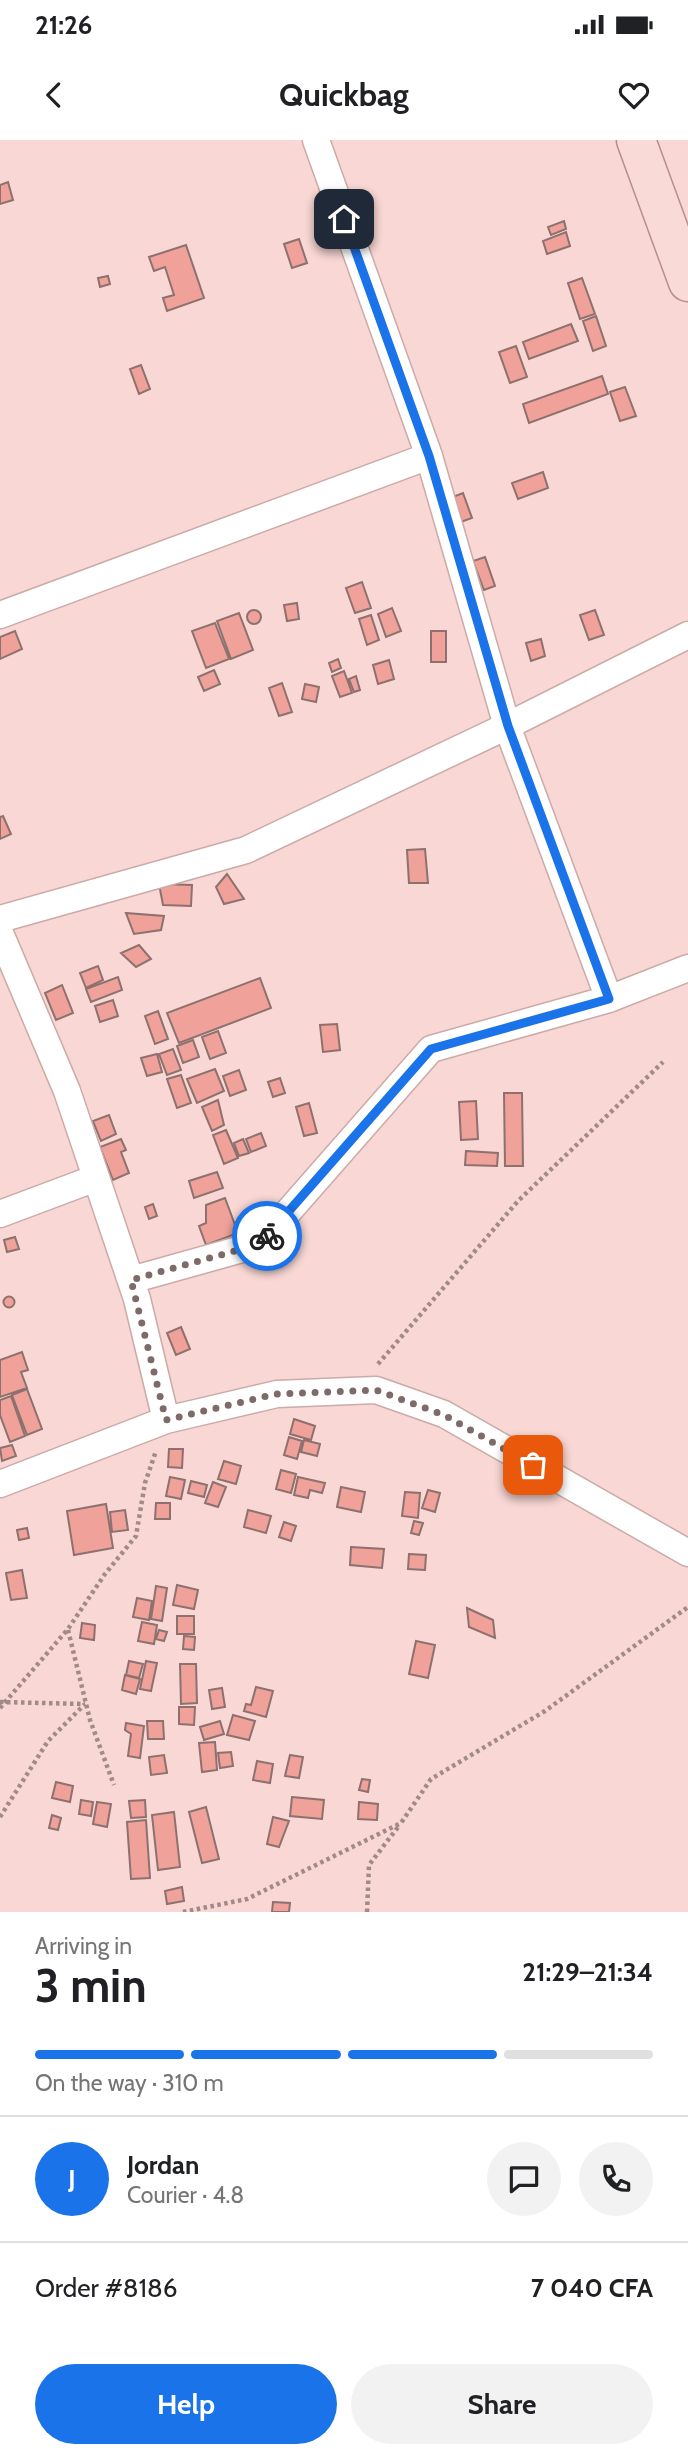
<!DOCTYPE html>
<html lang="en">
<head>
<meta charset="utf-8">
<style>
	:root { --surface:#fff; --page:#f2f2f2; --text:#202124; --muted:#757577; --line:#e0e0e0; --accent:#1a73e8 }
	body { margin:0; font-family:Cabin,sans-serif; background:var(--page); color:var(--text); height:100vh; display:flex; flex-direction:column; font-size:26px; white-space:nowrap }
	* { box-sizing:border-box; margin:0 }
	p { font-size:23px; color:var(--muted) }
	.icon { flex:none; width:38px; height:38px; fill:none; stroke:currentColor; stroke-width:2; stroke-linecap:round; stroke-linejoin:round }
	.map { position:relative; height:1772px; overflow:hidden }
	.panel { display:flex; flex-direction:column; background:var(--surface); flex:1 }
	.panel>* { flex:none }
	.pin { position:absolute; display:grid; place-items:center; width:60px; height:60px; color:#fff; margin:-30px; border-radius:14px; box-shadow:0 4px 10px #0006 }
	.courier { position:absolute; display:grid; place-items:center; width:70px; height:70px; margin:-35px; border:5px solid #1a73e8; border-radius:50%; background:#fff; color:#222; box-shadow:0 2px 9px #0007 }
	.headline em { font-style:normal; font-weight:700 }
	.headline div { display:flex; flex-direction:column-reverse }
	.headline { display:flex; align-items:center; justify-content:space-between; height:119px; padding:0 35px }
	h1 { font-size:46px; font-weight:700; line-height:52px }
	.bar { display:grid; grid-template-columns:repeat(4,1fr); gap:10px 7px; align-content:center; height:84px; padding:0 35px }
	.bar i { height:9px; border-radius:5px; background:var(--line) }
	.bar .on { background:var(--accent) }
	.bar p { grid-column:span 4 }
	.line { display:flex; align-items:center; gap:18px; padding:0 35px; border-top:2px solid var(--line) }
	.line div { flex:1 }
	.round { display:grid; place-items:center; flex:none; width:74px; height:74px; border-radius:37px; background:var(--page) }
	.action { display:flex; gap:14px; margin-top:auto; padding:14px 35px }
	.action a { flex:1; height:80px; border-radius:42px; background:var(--accent); color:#fff; font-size:28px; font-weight:700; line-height:80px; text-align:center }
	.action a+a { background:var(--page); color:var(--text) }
	.status { display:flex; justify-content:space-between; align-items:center; height:49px; padding:0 35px; background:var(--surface); direction:ltr }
	.status svg { height:19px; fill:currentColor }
	header { display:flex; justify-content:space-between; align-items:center; height:91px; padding:0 35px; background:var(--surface); font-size:32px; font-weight:700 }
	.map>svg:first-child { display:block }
	.building { fill:#efa19a; stroke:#8d716e; stroke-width:2 }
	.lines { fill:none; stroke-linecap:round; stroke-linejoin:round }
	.minor-casing { stroke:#caaba8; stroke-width:29 }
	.primary-casing { stroke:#b48f8b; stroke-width:41 }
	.path { stroke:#a18a88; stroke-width:4.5; stroke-dasharray:3.5 3.5; stroke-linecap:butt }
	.minor { stroke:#fff; stroke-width:26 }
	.primary { stroke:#f9dad7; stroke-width:38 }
	.done { stroke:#7e6a69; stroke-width:7; stroke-dasharray:0 12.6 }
	.route { stroke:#1a73e8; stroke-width:9 }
</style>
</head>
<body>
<div class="status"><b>21:26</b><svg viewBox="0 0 49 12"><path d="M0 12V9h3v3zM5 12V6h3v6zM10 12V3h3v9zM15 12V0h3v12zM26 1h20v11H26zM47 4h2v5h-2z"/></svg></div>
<header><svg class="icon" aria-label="back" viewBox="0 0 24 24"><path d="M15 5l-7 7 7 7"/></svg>Quickbag<svg class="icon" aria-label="heart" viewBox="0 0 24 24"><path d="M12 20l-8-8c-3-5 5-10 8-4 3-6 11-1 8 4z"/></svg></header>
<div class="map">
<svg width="688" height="1772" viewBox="0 0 688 1772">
	<rect width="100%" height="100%" fill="#f8d7d4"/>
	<path class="building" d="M8,42L13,60L0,64V45Z
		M564,81L566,89L551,95L548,87Z
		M566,92L570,106L547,114L543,101Z
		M299,99L307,123L292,128L284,104Z
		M186,105L204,158L167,171L163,158L174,155L165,127L154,131L149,117Z
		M108,136L110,144L100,147L98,138Z
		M582,138L595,174L580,179L568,143Z
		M596,176L606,206L593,211L583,181Z
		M571,184L578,201L529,219L523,202Z
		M516,206L527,237L510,243L499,212Z
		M141,225L150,249L139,254L130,229Z
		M602,236L608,254L529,283L523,264Z
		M625,247L636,276L620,281L610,252Z
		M543,332L548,348L518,359L512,343Z
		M463,353L472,378L458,383L450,358Z
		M485,417L495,446L484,450L473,421Z
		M362,442L371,468L355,473L346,448Z
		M297,463L299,479L287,481L284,465Z
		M392,468L401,491L386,497L378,474Z
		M247 477a7 7 0 1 1 14 0a7 7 0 1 1-14 0Z
		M595,470L604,495L589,500L580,475Z
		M239,473L253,510L231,519L217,481Z
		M371,475L379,500L367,505L359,479Z
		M215,483L229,519L206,528L192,491Z
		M15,491L22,509L0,519V497Z
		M431,491H446V522H431Z
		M541,499L545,516L531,521L526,503Z
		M338,519L341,528L332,532L329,523Z
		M389,520L394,539L378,544L373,525Z
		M214,530L220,544L204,551L198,537Z
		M344,531L352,553L340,557L332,536Z
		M356,536L360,550L354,552L349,539Z
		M282,543L292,572L279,576L269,548Z
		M305,544L319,547L316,562L302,559Z
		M3,676L11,694L0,699V677Z
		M425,709L428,743H409L407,710Z
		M227,734L244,759L224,764L216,747Z
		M159,744L192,745L191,766L163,765Z
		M126,773L164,776L161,790L134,794Z
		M139,805L151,819L136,827L121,813Z
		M98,826L103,840L86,848L80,833Z
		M118,837L122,850L91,862L86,849Z
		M260,838L271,868L179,903L167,873Z
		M62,845L73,873L56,880L45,853Z
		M113,860L118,876L100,882L95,866Z
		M158,871L168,899L155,904L145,876Z
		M337,884L340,910L323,912L320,885Z
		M218,891L226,913L210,919L202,897Z
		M193,900L199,917L183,923L177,906Z
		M173,909L181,930L167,935L159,914Z
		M157,914L162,932L147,936L141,918Z
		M215,929L224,951L197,963L187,939Z
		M239,930L246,950L230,956L223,936Z
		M181,935L191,963L177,968L167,939Z
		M280,938L285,953L273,957L268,942Z
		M504,953H522L523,1026H505Z
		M218,960L224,985L212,991L202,967Z
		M476,961L478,999L461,1000L459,962Z
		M309,963L317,993L304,996L296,967Z
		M109,975L116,994L101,1001L93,981Z
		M226,990L238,1018L224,1024L213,995Z
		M261,993L266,1006L251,1012L246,999Z
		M121,999L126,1010L121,1012L129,1033L113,1040L100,1007Z
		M243,999L249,1013L239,1016L234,1003Z
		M466,1011L498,1013L497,1026L465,1025Z
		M217,1032L223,1048L194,1058L189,1041Z
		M225,1058L238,1093L206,1105L199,1086L206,1083V1065Z
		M153,1064L157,1076L149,1079L145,1067Z
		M15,1097L19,1109L7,1112L4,1100Z
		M3.5 1162a5.5 5.5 0 1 1 11 0a5.5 5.5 0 1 1-11 0Z
		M181,1187L190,1209L176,1215L167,1193Z
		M22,1212L28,1230L21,1232L27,1248L0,1257V1220Z
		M27,1249L42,1289L27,1295L12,1255Z
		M11,1256L25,1296L10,1302L0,1275V1260Z
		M294,1279L315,1286L311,1300L290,1294Z
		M289,1297L302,1301L297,1319L284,1315Z
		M304,1300L320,1304L317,1316L301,1312Z
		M12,1305L16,1316L2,1321L0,1308Z
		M169,1309H183L182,1328L168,1327Z
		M224,1321L241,1326L236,1344L218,1339Z
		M281,1330L296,1334L291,1353L276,1349Z
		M170,1337L185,1340L181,1359L166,1356Z
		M298,1337L325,1343L322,1353L310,1350L308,1358L294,1355Z
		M191,1341L207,1345L204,1357L188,1353Z
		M213,1342L226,1347L218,1367L205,1363Z
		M341,1347L365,1352L361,1372L337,1367Z
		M428,1350L440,1353L435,1372L422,1368Z
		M405,1352L420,1353L418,1378L402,1376Z
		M156,1363H170V1379H155Z
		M106,1364L113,1408L74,1415L67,1371Z
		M125,1370L128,1390L112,1392L110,1372Z
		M248,1370L271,1376L266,1393L244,1387Z
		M414,1381L423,1383L419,1395L411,1393Z
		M284,1382L296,1386L291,1401L279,1397Z
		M27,1388L29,1398L19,1400L17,1390Z
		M351,1407L384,1409L382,1428L350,1425Z
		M409,1414L426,1415L425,1430L408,1429Z
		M22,1430L27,1458L11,1460L6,1433Z
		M177,1445L198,1450L194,1469L173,1465Z
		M156,1446L167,1448L162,1481L151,1479Z
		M137,1458L152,1461L149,1480L133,1477Z
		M467,1468L493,1480L495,1498L469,1487Z
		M177,1476H194V1494H177Z
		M142,1482L157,1485L154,1504L138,1501Z
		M82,1483L95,1485L94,1500L80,1498Z
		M159,1490L167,1492L164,1501L156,1499Z
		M184,1496L195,1497L194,1510L183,1509Z
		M416,1501L435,1505L428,1538L409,1534Z
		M129,1521L143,1524L139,1538L126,1535Z
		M146,1521L157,1523L151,1551L140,1549Z
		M180,1524H196L197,1563L181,1564Z
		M125,1535L140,1539L136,1554L122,1550Z
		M256,1547L273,1551L266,1577L244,1571L246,1564L251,1565Z
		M222,1548L225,1567L212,1569L209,1550Z
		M179,1567H195L194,1585L179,1584Z
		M233,1575L255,1581L249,1600L227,1595Z
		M147,1581H163L164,1599H148Z
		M220,1581L224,1594L204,1600L200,1587Z
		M126,1583L144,1586L140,1618L128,1616L131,1594L125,1590Z
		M215,1602L217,1630L202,1632L199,1603Z
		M231,1612L233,1626L220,1628L218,1613Z
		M164,1615L167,1633L151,1635L149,1617Z
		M290,1615L303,1617L299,1638L285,1636Z
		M257,1621L273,1624L270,1643L253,1640Z
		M362,1639L370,1640L368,1652L359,1650Z
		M56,1642L73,1646L70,1662L52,1658Z
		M292,1657L324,1660L322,1679L290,1676Z
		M81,1660L93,1662L91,1676L79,1674Z
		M145,1660L146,1677L131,1678L129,1661Z
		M97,1662L111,1664L107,1687L93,1684Z
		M359,1662L378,1664L377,1680L358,1679Z
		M206,1667L219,1719L202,1723L189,1672Z
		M174,1672L180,1727L158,1730L152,1675Z
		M52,1675L61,1678L58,1690L49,1688Z
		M273,1677L289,1681L279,1707L267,1704Z
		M146,1680L150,1738L131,1739L127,1682Z
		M182,1747L184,1761L167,1764L165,1751Z
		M273,1762L290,1763L289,1772H272Z"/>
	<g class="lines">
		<defs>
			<path id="minor" d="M316,0L429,316L507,586L609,859
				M0,475L429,316
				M0,779L246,710L507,586L688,495
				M0,793L67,951L137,1159L166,1280
				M0,1074L96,1038
				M131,1140L260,1104L431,909L609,859L688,828
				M0,1344L166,1280L277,1254L376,1250L444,1274L688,1413"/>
			<path id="primary" d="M636,0L688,142"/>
		</defs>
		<use href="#minor" class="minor-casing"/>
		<use href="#primary" class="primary-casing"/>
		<path class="path" d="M378,1224L518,1061L663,922
			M68,1490L90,1580L114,1645
			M0,1562L85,1564
			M0,1568L68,1489L105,1434L136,1396L145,1343L156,1311
			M0,1677L48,1601L85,1564
			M183,1772L247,1759L401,1683L431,1639L545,1571L688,1467
			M367,1772L369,1725L398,1687"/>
		<use href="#minor" class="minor"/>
		<use href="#primary" class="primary"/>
	</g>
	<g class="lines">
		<path class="done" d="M267,1096L260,1104L131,1140L166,1280L276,1254L376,1250L444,1275L533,1325"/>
		<path class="route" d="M267,1096L431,909L609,859L508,586L429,316L344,79"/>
	</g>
</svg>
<div class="pin" style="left:533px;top:1325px;background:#ea580c"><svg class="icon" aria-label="bag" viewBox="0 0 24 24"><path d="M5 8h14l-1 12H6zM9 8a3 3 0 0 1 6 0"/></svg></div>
<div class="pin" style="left:344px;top:79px;background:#1f2937"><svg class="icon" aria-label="home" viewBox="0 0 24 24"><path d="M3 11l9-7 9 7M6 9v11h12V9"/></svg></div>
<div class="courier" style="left:267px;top:1096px"><svg class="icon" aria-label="bike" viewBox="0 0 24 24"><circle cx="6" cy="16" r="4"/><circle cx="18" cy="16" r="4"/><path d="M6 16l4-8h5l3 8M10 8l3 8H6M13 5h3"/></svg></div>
</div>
<section class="panel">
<div class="headline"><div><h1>3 min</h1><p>Arriving in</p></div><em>21:29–21:34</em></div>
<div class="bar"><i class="on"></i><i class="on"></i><i class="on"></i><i></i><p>On the way · 310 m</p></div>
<div class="line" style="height:126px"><b class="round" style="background:var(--accent);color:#fff">J</b><div><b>Jordan</b><p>Courier · 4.8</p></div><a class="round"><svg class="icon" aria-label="chat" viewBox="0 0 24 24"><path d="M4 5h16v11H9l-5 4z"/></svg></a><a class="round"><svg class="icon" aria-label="phone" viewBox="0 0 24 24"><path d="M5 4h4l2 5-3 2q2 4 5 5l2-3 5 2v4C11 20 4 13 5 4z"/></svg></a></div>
<div class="line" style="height:91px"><div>Order #8186</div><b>7 040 CFA</b></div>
<div class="action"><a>Help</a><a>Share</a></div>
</section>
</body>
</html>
